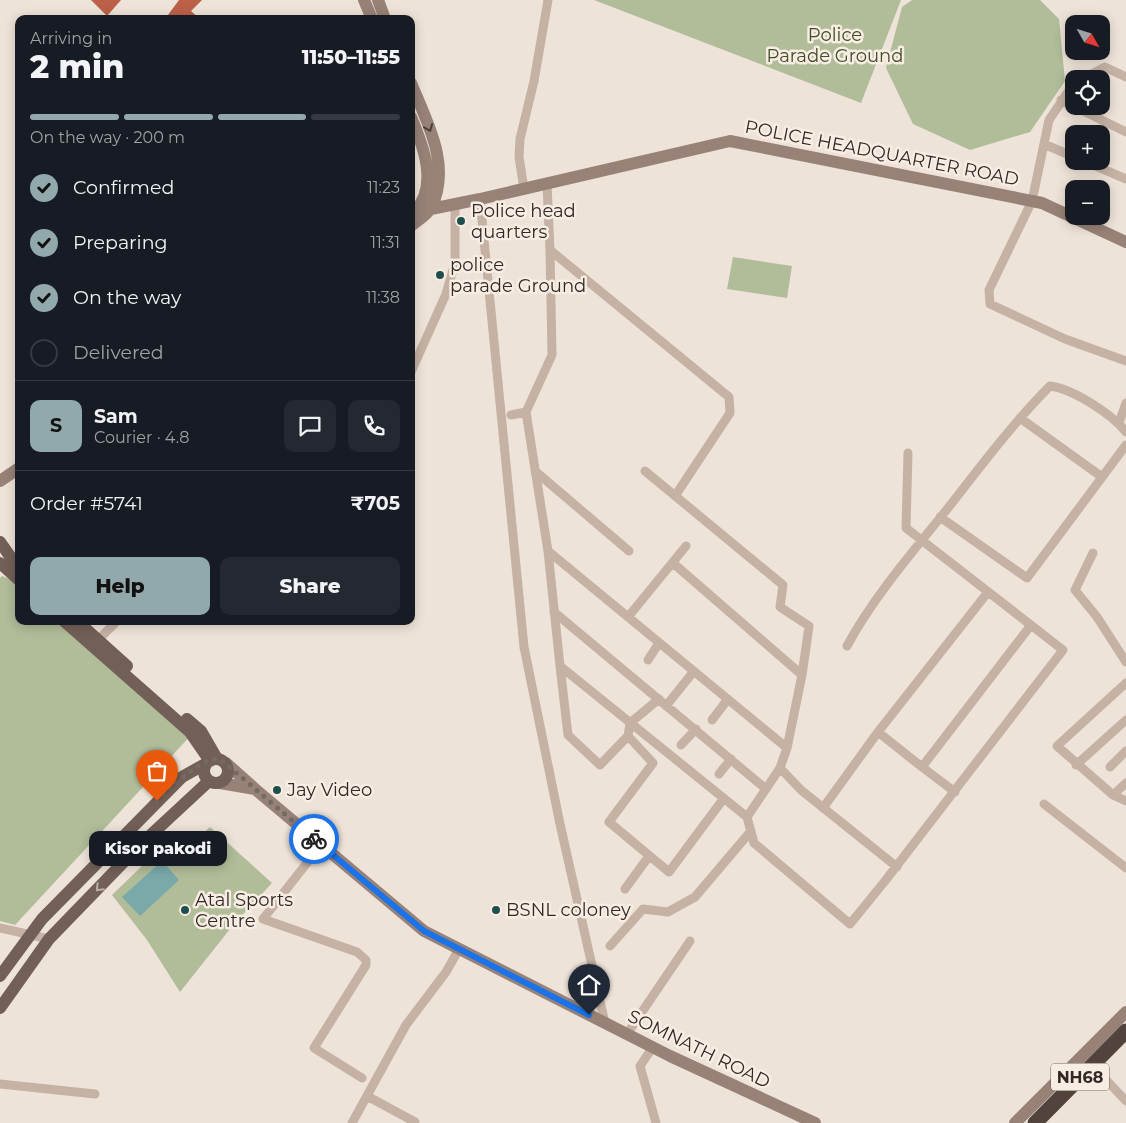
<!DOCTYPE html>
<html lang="en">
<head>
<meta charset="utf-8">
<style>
	:root { --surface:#171b24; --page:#242831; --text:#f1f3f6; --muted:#9ea1a6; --line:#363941; --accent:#92a9ab }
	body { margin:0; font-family:Montserrat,sans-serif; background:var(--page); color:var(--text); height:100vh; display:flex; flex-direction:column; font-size:19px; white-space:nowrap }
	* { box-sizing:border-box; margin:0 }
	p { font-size:16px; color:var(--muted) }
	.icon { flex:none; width:28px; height:28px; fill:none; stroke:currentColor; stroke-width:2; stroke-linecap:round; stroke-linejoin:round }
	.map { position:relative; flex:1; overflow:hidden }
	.details { position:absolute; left:15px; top:15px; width:400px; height:610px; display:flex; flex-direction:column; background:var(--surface); border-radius:10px; box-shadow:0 2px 12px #0003 }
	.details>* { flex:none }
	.needle { width:32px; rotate:129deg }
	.buttons { position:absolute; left:1065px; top:15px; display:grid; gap:10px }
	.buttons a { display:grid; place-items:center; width:45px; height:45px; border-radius:10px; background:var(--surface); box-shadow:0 2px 12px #0003; font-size:25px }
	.pin { position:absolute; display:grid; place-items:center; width:42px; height:42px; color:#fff; margin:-51px -21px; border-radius:50% 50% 50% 0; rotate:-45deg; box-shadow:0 0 5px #0007 }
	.pin .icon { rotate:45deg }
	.courier { position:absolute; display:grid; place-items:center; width:50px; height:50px; margin:-25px; border:4px solid #1a73e8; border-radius:50%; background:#fff; color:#222; box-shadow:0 1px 6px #0007 }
	.bubble { position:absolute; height:35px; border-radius:10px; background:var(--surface); box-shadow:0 2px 12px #0003; font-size:16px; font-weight:800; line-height:35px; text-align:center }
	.overview em { font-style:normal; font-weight:800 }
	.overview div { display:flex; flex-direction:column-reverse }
	.overview { display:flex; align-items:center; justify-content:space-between; height:85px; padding:0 15px }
	h1 { font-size:32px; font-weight:800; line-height:38px }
	.bar { display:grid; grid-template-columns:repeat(4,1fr); gap:8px 5px; align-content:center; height:60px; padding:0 15px }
	.bar i { height:6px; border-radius:4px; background:var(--line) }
	.bar .on { background:var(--accent) }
	.bar p { grid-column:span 4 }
	.line { display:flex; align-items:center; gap:12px; padding:0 15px; border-top:1px solid var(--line) }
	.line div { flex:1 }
	.round { display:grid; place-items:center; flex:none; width:52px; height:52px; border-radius:10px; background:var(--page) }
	ol { padding:0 15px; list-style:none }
	li { display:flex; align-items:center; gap:15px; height:55px }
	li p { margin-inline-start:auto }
	li .icon { padding:5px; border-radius:50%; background:var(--accent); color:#111; stroke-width:4 }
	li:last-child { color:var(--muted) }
	li i { width:28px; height:28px; border:2px solid var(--line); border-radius:50% }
	.button { display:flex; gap:10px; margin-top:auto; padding:10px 15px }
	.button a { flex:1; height:58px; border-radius:10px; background:var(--accent); color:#111; font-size:20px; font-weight:800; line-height:58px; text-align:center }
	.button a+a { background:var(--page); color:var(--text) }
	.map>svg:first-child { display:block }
	.green { fill:#b1bc99 }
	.water { fill:#79a9a9 }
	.building { fill:#bc6048 }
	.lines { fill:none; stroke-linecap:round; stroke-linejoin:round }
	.street { stroke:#c5b2a5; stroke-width:9 }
	.secondary { stroke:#988277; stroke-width:12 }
	.primary { stroke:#726058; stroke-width:12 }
	.highway { stroke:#52433d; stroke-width:15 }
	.oneway { stroke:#4b3f3a }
	.oneway2 { stroke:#bbaea4 }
	.done { stroke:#736a64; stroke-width:5; stroke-dasharray:0 9 }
	.route { stroke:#1a73e8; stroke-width:6 }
	.poi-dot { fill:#1f4e4f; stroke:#f7ede3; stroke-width:2 }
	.labels { text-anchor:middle; stroke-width:5; stroke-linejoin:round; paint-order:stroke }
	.shield { fill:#f7ede3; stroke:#6c645e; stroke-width:1 }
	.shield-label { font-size:16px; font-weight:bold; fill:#312925 }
	.park-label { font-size:18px; fill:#424e2b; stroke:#f7ede3 }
	.street-label { font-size:18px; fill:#312925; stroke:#f7ede3 }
	.poi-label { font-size:18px; fill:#312925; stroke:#f7ede3; text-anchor:start }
</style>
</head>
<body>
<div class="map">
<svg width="1126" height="1123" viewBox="0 0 1126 1123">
	<rect width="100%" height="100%" fill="#eee3d8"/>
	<path class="green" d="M594,0H901L861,103Z
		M912,0H1040L1059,19L1065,81L1030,132L970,150L913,124L886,68L902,7Z
		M733,257L792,266L787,298L727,289Z
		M2,576L19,583V621H64L194,732L15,925L0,921V578Z
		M210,827L272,883L234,924L180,992L147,940L112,895L172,837L187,848Z"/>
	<path class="water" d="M162,861L179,880L140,916L122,897Z"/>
	<path class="building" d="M91,0H121L107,16Z
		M179,0H202L191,11L200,19H165Z"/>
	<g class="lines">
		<path class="street" d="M1082,79L1105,67L1126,77
			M1074,83L1049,120L1032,201L989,290L990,304L1065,339L1126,361
			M1061,100L1126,132
			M1044,144L1074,157
			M1084,161L1126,179
			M547,184L550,250L729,397L730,413L675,496
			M524,189L519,157L520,139L534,81L548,0
			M480,199L524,647L560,824L605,1023
			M411,372L446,294L455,263V204
			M526,412L548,551L787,748L780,768L801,790L897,867
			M511,415L526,412L552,355L550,250
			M1020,418L1102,477
			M1119,423L1126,403
			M535,471L629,551
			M645,471L783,585L780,607L809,626L802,675
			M940,517L1027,578L1126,445
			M548,551L560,666L747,817L754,843L850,924L885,881L1063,650L906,528L908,453
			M1093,553L1075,590L1097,617L1126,662
			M673,563L802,675L787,748
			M554,612L766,789
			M628,617L686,546
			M94,644L117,621
			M847,646C873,598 910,555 944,513C978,470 1011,425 1050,386C1073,389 1112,414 1126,432
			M648,660L659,643
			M560,666L568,735L600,765L628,736
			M1126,683L1057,746L1113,795L1126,801
			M659,699L630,723L628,736L653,763L609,822L669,872L724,798
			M666,706L694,671
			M712,720L728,699
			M878,732L988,592
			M681,745L696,729
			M1076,765L1126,720
			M922,767L955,792
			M1110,767L1126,751
			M719,774L731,759
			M1113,795L1126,783
			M1044,804L1126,868
			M823,808L878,732L922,767L1031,625
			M747,817L780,768
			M321,845L263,919L357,952L366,960V965L314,1048L362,1078
			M625,889L649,856
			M0,928L49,939
			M610,946L643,909L668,912L695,897L751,831
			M627,1034L690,941
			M653,1047L640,1066L656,1123
			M1092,1065L1126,1101
			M0,1084L95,1094
			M367,1096L415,1122
			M352,1123L406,1025L446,972L459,949"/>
		<path class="secondary" d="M364,0L372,19
			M378,0L385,19
			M411,83C427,122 452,166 431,208C427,215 417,221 411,226
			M411,117C423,145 439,185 415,211
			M420,206L431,209L480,199L730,141L1042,203L1126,242
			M0,481L19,468
			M226,763L255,789
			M220,783L255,789L424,931L670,1056L815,1123
			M1015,1123L1126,1012"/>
		<path class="primary" d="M0,542L19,569
			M0,563L19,580
			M64,621L190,732L210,761
			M77,621L127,666
			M187,719L201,731L216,757
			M204 771a12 12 0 1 1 24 0a12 12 0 1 1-24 0Z
			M0,976L42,919L182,777L207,763
			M0,1008L49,939L140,845L209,781"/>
		<path class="highway" d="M1035,1123L1126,1031"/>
	</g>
	<defs><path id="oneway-chevron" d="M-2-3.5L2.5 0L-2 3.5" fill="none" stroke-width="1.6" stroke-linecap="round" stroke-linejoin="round" transform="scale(1.25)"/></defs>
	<use class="oneway" href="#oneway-chevron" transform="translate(429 128) rotate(68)"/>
	<use class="oneway2" href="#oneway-chevron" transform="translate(99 888) rotate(134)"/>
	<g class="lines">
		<path class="done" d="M157,801C170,788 201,757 220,759L314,839"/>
		<path class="route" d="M314,839L424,931L589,1015"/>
	</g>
	<g class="poi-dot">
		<circle cx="461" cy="221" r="5"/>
		<circle cx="440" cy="275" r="5"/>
		<circle cx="277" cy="790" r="5"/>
		<circle cx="185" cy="910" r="5"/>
		<circle cx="496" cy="910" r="5"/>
	</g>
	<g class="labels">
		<rect class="shield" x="1051" y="1063.5" width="58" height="27" rx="4"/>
		<g class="shield-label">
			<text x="1080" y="1083">NH68</text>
		</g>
		<g class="park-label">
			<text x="835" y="41">Police<tspan x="835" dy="21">Parade Ground</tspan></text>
		</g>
		<g class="street-label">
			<text transform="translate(882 153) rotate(11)" y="6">POLICE HEADQUARTER ROAD</text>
			<text transform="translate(699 1049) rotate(26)" y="6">SOMNATH ROAD</text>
		</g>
		<g class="poi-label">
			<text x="471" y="217">Police head<tspan x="471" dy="21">quarters</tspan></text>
			<text x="450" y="271">police<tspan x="450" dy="21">parade Ground</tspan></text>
			<text x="287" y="796">Jay Video</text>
			<text x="195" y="906">Atal Sports<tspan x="195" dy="21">Centre</tspan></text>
			<text x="506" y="916">BSNL coloney</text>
		</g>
	</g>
</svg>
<div class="buttons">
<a><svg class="needle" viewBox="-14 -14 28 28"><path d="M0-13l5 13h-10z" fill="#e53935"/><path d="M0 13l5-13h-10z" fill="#9ea1a6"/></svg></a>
<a><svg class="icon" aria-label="locate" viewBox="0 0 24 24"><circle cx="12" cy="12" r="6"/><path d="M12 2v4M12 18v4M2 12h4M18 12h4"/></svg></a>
<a>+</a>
<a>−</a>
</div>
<div class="pin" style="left:157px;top:801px;background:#ea580c"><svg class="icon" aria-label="bag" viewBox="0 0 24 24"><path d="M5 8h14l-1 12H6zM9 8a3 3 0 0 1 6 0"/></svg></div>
<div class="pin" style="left:589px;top:1015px;background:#1f2937"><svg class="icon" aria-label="home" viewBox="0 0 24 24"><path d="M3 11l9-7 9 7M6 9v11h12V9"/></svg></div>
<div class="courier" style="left:314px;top:839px"><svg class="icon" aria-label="bike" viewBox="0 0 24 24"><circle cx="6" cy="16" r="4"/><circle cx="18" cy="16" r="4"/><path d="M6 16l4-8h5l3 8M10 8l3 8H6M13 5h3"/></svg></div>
<div class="bubble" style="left:89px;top:831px;width:138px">Kisor pakodi</div>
<section class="details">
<div class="overview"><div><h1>2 min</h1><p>Arriving in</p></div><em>11:50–11:55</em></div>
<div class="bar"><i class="on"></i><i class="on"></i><i class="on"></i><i></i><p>On the way · 200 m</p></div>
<ol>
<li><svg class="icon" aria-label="check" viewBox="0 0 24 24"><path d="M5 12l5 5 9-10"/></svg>Confirmed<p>11:23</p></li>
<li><svg class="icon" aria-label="check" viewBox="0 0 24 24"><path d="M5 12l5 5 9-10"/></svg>Preparing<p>11:31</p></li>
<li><svg class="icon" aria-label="check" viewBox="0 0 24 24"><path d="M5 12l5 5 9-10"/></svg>On the way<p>11:38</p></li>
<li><i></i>Delivered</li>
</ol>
<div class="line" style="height:90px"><b class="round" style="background:var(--accent);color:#111">S</b><div><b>Sam</b><p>Courier · 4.8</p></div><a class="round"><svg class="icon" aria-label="chat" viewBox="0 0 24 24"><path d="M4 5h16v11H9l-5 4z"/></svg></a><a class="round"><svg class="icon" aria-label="phone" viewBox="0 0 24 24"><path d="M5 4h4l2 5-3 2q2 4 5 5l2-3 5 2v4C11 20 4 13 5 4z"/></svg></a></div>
<div class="line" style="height:65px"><div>Order #5741</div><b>₹705</b></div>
<div class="button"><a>Help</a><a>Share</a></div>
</section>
</div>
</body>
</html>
